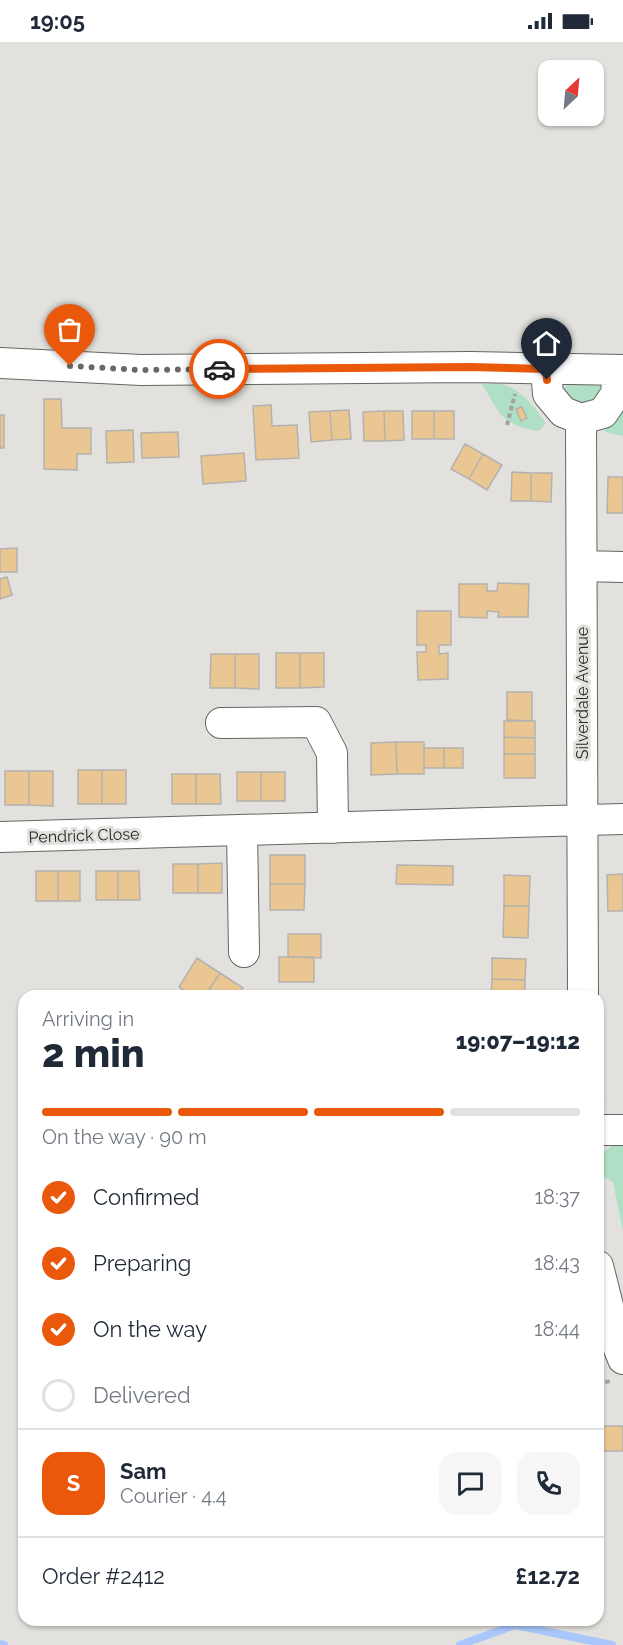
<!DOCTYPE html>
<html lang="en">
<head>
<meta charset="utf-8">
<style>
	:root { --surface:#fff; --page:#f6f6f7; --text:#1f2937; --muted:#747a83; --line:#e0e1e3; --accent:#ea580c }
	body { margin:0; font-family:Raleway,sans-serif; background:var(--page); color:var(--text); height:100vh; display:flex; flex-direction:column; font-size:22px; white-space:nowrap }
	* { box-sizing:border-box; margin:0 }
	p { font-size:20px; color:var(--muted) }
	.icon { flex:none; width:33px; height:33px; fill:none; stroke:currentColor; stroke-width:2; stroke-linecap:round; stroke-linejoin:round }
	.map { position:relative; flex:1; overflow:hidden }
	.drawer { position:absolute; left:18px; top:948px; width:586px; height:636px; display:flex; flex-direction:column; background:var(--surface); border-radius:18px; box-shadow:0 2px 4px #0004 }
	.drawer>* { flex:none }
	.needle { width:39px; rotate:26deg }
	.tools { position:absolute; left:538px; top:18px; display:grid; gap:12px }
	.tools a { display:grid; place-items:center; width:66px; height:66px; border-radius:12px; background:var(--surface); box-shadow:0 2px 4px #0004; font-size:30px }
	.pin { position:absolute; display:grid; place-items:center; width:51px; height:51px; color:#fff; margin:-62px -26px; border-radius:50% 50% 50% 0; rotate:-45deg; box-shadow:0 0 6px #0007 }
	.pin .icon { rotate:45deg }
	.courier { position:absolute; display:grid; place-items:center; width:60px; height:60px; margin:-30px; border:4px solid #ea580c; border-radius:50%; background:#fff; color:#222; box-shadow:0 2px 8px #0007 }
	.head em { font-style:normal; font-weight:800 }
	.head div { display:flex; flex-direction:column-reverse }
	.head { display:flex; align-items:center; justify-content:space-between; height:102px; padding:0 24px }
	h1 { font-size:39px; font-weight:800; line-height:45px }
	.bar { display:grid; grid-template-columns:repeat(4,1fr); gap:9px 6px; align-content:center; height:72px; padding:0 24px }
	.bar i { height:8px; border-radius:4px; background:var(--line) }
	.bar .active { background:var(--accent) }
	.bar p { grid-column:span 4 }
	.line { display:flex; align-items:center; gap:15px; padding:0 24px; border-top:2px solid var(--line) }
	.line div { flex:1 }
	.round { display:grid; place-items:center; flex:none; width:63px; height:63px; border-radius:18px; background:var(--page) }
	ol { padding:0 24px; list-style:none }
	li { display:flex; align-items:center; gap:18px; height:66px }
	li p { margin-inline-start:auto }
	li .icon { padding:6px; border-radius:50%; background:var(--accent); color:#fff; stroke-width:4 }
	li:last-child { color:var(--muted) }
	li i { width:33px; height:33px; border:3px solid var(--line); border-radius:50% }
	.status { display:flex; justify-content:space-between; align-items:center; height:42px; padding:0 30px; background:var(--surface); direction:ltr }
	.status svg { height:16px; fill:currentColor }
	.map>svg:first-child { display:block }
	.green { fill:#afdfc4 }
	.lines { fill:none; stroke-linecap:round; stroke-linejoin:round }
	.stream { stroke:#a9c7fa; stroke-width:8 }
	.building { fill:#eac792; stroke:#b4b2ae; stroke-width:1.5 }
	.street-casing { stroke:#676562; stroke-width:32 }
	.path { stroke:#a3a19e; stroke-width:4; stroke-dasharray:4.5 3; stroke-linecap:butt }
	.street { stroke:#fff; stroke-width:30 }
	.done { stroke:#696866; stroke-width:6; stroke-dasharray:0 10.8 }
	.route { stroke:#ea580c; stroke-width:8 }
	.labels { text-anchor:middle; stroke-width:6; stroke-linejoin:round; paint-order:stroke }
	.street-label { font-size:16px; fill:#282726; stroke:#e3e1dd }
</style>
</head>
<body>
<div class="status"><b>19:05</b><svg viewBox="0 0 49 12"><path d="M0 12V9h3v3zM5 12V6h3v6zM10 12V3h3v9zM15 12V0h3v12zM26 1h20v11H26zM47 4h2v5h-2z"/></svg></div>
<div class="map">
<svg width="623" height="1603" viewBox="0 0 623 1603">
	<rect width="100%" height="100%" fill="#e3e1dd"/>
	<path class="green" d="M570,340H603C604,353 596,358 585,363L563,354V347Z
		M499,341C523,348 532,362 546,381L539,389C501,383 501,373 482,342Z
		M623,363V394L605,390L611,374Z
		M623,1096V1189L613,1140L599,1132L601,1112Z"/>
	<g class="lines">
		<path class="stream" d="M0,1602L4,1603
			M460,1603L515,1583L612,1603"/>
	</g>
	<path class="building" d="M44,357H61L62,386H91V412H77V428L44,427Z
		M271,363L272,384L297,383L299,416L256,418L253,364Z
		M522,365L527,376L521,379L516,367Z
		M349,368L351,397L332,398L330,369Z
		M330,369L332,398L311,400L309,370Z
		M384,369L385,399H364L363,370Z
		M384,369H403L404,398L385,399Z
		M412,369H434V397H412Z
		M434,369H454V397H434Z
		M0,373H4V406H0Z
		M133,388L134,420L107,421L106,389Z
		M178,390L179,415L142,416L141,391Z
		M465,402L483,412L469,437L451,427Z
		M244,411L246,439L203,442L201,414Z
		M483,412L502,423L487,448L469,437Z
		M512,430L531,431V459H511Z
		M531,431H552L551,460L531,459Z
		M608,435H623V471H607Z
		M17,506V530H0V507Z
		M7,535L12,553L0,557V537Z
		M498,541L529,542L528,575H498L499,570L487,569V576L459,575V542H487V549H497Z
		M417,569H451V603H439V612L448,611V637L418,638L417,610H426V603H417Z
		M276,611H300V646H276Z
		M300,611H324V645L300,646Z
		M211,612H235V646H210Z
		M235,612H259V647L235,646Z
		M507,650H532V679L507,678Z
		M504,679H535V696L504,695Z
		M504,695L535,696V712H504Z
		M396,700L397,732L371,733V701Z
		M396,700H424V732H397Z
		M424,706H444V726H424Z
		M444,706H463V726H444Z
		M504,712H535V736H504Z
		M78,728H102V762H78Z
		M102,728H126V762H102Z
		M5,729H29V763H5Z
		M29,729H53V764L29,763Z
		M237,730H261V759H237Z
		M261,730H285V759H261Z
		M172,732H196V762H172Z
		M196,732H220L221,762H196Z
		M270,813H305V842H270Z
		M222,821V851H198V822Z
		M173,822H198V851H173Z
		M397,823L453,824V843L396,842Z
		M36,829H58V859H36Z
		M58,829H80V859H58Z
		M96,829H118V858H96Z
		M118,829H139L140,858H118Z
		M623,832V869H608L607,833Z
		M504,833L530,834L529,864H504Z
		M270,842H305L304,868H270Z
		M504,864H529L528,896L503,895Z
		M288,892H321V916L288,915Z
		M279,915H314V940H279Z
		M197,916L220,931L205,954H193L179,945Z
		M492,916L526,917L525,938L492,937Z
		M220,931L243,946L237,954H205Z
		M492,937L525,938V954H491Z
		M598,1384H623V1409H598Z"/>
	<g class="lines">
		<defs>
			<path id="street" d="M0,321L141,328L470,325L623,328
				M546,327L548,352L563,370L581,377L603,371L616,352L618,328
				M581,377L583,954
				M582,524L623,525
				M221,681L316,680L332,711L333,786
				M242,789L244,910
				M0,795L623,777
				M598,1088H623
				M598,1224L619,1307L623,1317"/>
		</defs>
		<use href="#street" class="street-casing"/>
		<path class="path" d="M507,383L515,352
			M601,974L602,1059L604,1062
			M598,1342L610,1339"/>
		<use href="#street" class="street"/>
	</g>
	<g class="lines">
		<path class="done" d="M70,324L141,328L219,327"/>
		<path class="route" d="M219,327L470,325L546,327L547,338"/>
	</g>
	<g class="labels">
		<g class="street-label">
			<text transform="translate(582 651) rotate(-90)" y="6">Silverdale Avenue</text>
			<text transform="translate(84 793) rotate(-2)" y="6">Pendrick Close</text>
		</g>
	</g>
</svg>
<div class="tools">
<a><svg class="needle" viewBox="-14 -14 28 28"><path d="M0-13l5 13h-10z" fill="#e53935"/><path d="M0 13l5-13h-10z" fill="#747a83"/></svg></a>
</div>
<div class="pin" style="left:70px;top:324px;background:#ea580c"><svg class="icon" aria-label="bag" viewBox="0 0 24 24"><path d="M5 8h14l-1 12H6zM9 8a3 3 0 0 1 6 0"/></svg></div>
<div class="pin" style="left:547px;top:338px;background:#1f2937"><svg class="icon" aria-label="home" viewBox="0 0 24 24"><path d="M3 11l9-7 9 7M6 9v11h12V9"/></svg></div>
<div class="courier" style="left:219px;top:327px"><svg class="icon" aria-label="car" viewBox="0 0 24 24"><path d="M5 17H2v-5l4-1 3-4h7l3 4 3 1v5h-3M9 17h6M6 11h13"/><circle cx="7" cy="17" r="2"/><circle cx="17" cy="17" r="2"/></svg></div>
<section class="drawer">
<div class="head"><div><h1>2 min</h1><p>Arriving in</p></div><em>19:07–19:12</em></div>
<div class="bar"><i class="active"></i><i class="active"></i><i class="active"></i><i></i><p>On the way · 90 m</p></div>
<ol>
<li><svg class="icon" aria-label="check" viewBox="0 0 24 24"><path d="M5 12l5 5 9-10"/></svg>Confirmed<p>18:37</p></li>
<li><svg class="icon" aria-label="check" viewBox="0 0 24 24"><path d="M5 12l5 5 9-10"/></svg>Preparing<p>18:43</p></li>
<li><svg class="icon" aria-label="check" viewBox="0 0 24 24"><path d="M5 12l5 5 9-10"/></svg>On the way<p>18:44</p></li>
<li><i></i>Delivered</li>
</ol>
<div class="line" style="height:108px"><b class="round" style="background:var(--accent);color:#fff">S</b><div><b>Sam</b><p>Courier · 4.4</p></div><a class="round"><svg class="icon" aria-label="chat" viewBox="0 0 24 24"><path d="M4 5h16v11H9l-5 4z"/></svg></a><a class="round"><svg class="icon" aria-label="phone" viewBox="0 0 24 24"><path d="M5 4h4l2 5-3 2q2 4 5 5l2-3 5 2v4C11 20 4 13 5 4z"/></svg></a></div>
<div class="line" style="height:78px"><div>Order #2412</div><b>£12.72</b></div>
</section>
</div>
</body>
</html>
